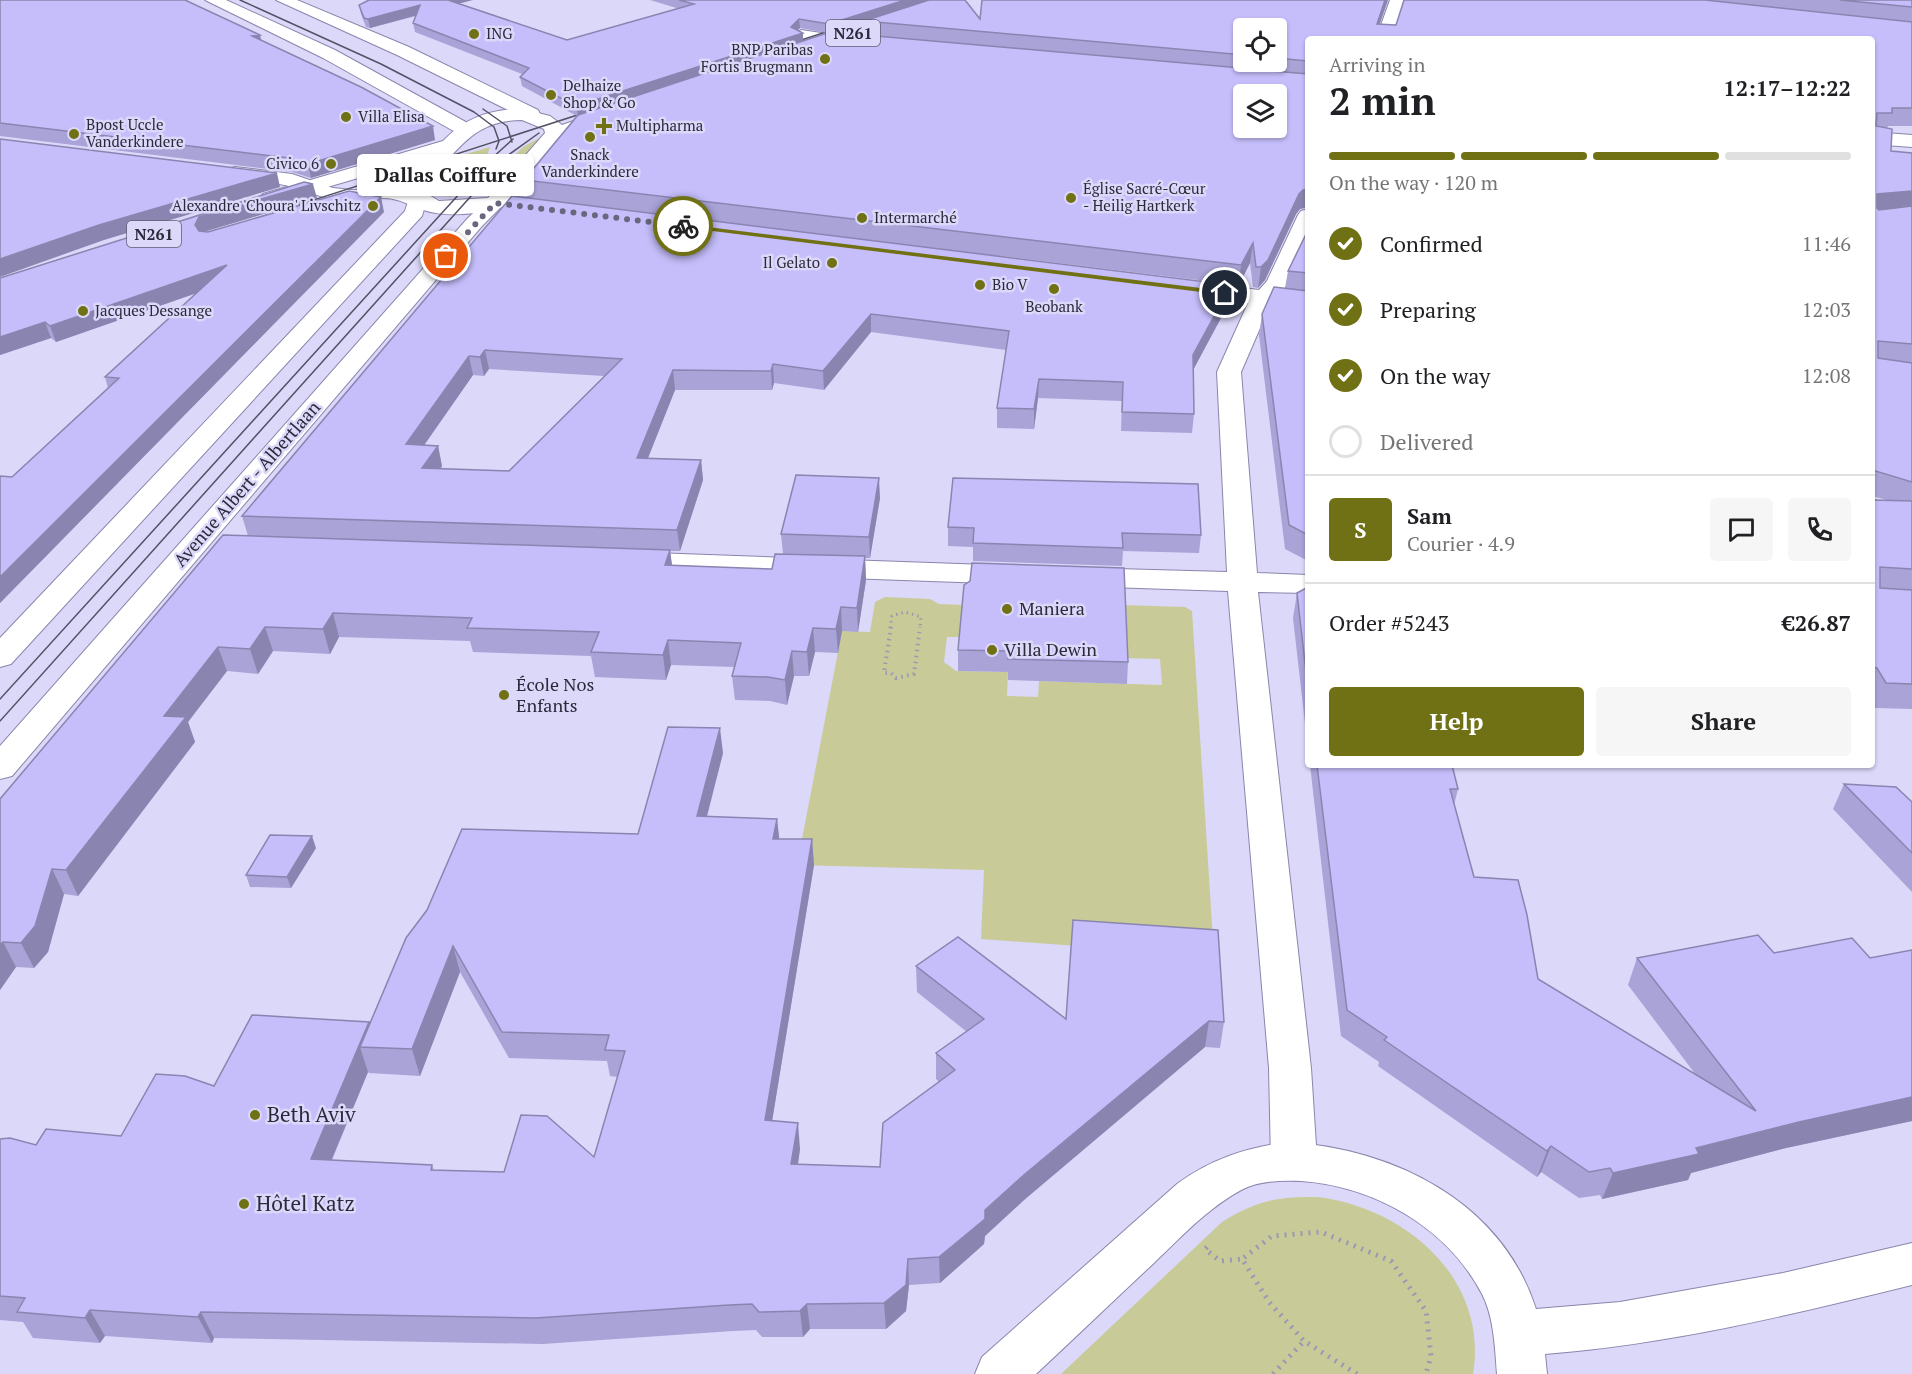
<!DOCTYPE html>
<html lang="en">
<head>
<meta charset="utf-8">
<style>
	:root { --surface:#fff; --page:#f6f6f6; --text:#202124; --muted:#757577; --line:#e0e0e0; --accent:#707014 }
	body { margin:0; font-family:"PT Serif",serif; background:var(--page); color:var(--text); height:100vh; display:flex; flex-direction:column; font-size:22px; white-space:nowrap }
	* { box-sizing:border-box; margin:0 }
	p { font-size:20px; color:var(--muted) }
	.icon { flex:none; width:33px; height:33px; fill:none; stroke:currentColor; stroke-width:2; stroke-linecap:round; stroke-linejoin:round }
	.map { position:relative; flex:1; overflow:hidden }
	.sheet { position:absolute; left:1305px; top:36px; width:570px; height:732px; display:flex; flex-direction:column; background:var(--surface); border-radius:6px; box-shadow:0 2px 4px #0004 }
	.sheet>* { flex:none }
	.tools { position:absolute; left:1233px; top:18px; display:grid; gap:12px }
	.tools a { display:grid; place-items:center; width:54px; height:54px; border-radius:6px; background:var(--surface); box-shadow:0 2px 4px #0004; font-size:30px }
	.pin { position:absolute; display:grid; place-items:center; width:51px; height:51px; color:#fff; margin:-26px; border:3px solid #fff; border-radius:50%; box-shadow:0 2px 6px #0007 }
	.courier { position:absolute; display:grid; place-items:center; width:60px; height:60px; margin:-30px; border:4px solid #707014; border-radius:50%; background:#fff; color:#222; box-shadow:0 2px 8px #0007 }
	.bubble { position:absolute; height:42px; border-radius:6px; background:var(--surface); box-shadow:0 2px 4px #0004; font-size:20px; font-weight:700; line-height:42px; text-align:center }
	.headline em { font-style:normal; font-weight:700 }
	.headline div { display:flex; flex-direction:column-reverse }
	.headline { display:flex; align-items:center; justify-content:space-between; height:102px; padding:0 24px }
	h1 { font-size:39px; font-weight:700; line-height:45px }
	.bar { display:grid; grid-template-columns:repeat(4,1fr); gap:9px 6px; align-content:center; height:72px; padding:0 24px }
	.bar i { height:8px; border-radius:4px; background:var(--line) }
	.bar .selected { background:var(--accent) }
	.bar p { grid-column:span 4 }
	.line { display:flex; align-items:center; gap:15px; padding:0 24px; border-top:2px solid var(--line) }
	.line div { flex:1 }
	.round { display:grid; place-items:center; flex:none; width:63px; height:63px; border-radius:6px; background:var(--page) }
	ol { padding:0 24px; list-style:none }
	li { display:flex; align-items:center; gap:18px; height:66px }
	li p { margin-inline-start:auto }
	li .icon { padding:6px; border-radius:50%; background:var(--accent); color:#fff; stroke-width:4 }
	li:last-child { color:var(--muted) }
	li i { width:33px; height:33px; border:3px solid var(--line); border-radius:50% }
	.cta { display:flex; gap:12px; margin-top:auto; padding:12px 24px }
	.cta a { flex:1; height:69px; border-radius:6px; background:var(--accent); color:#fff; font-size:24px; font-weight:700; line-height:69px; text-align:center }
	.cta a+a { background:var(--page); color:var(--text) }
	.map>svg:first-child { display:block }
	.green { fill:#c8cb97 }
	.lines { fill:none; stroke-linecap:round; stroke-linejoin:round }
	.minor-casing { stroke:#8a85ac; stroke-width:2 }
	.tertiary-casing { stroke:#8a85ac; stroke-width:2 }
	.secondary-casing { stroke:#8a85ac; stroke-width:2 }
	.primary-casing { stroke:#8a85ac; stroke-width:2 }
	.path-far2 { stroke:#9b98b4; stroke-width:3; stroke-dasharray:1.5 4; stroke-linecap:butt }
	.path-far1 { stroke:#9b98b4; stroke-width:4; stroke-dasharray:1.5 4.5; stroke-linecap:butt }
	.path { stroke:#9b98b4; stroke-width:5; stroke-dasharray:2 6; stroke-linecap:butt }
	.minor { fill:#fff; fill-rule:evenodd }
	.tertiary { fill:#fff; fill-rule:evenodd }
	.secondary { fill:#fff; fill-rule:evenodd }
	.primary { fill:#fff; fill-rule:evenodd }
	.tram { stroke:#535165; stroke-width:1.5 }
	.wall { fill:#a9a3d8; fill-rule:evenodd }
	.shaded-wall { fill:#8a85b0 }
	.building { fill:#c5befb; stroke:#8a85b0; stroke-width:1.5; fill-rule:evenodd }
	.route { fill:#707014 }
	.done { stroke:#69677d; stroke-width:6; stroke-dasharray:0 10.8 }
	.poi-dot { fill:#707014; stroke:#dbd8fa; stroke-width:2 }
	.labels { text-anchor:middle; stroke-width:5; stroke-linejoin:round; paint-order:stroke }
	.far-poi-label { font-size:15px; fill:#2c2a3a; stroke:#dbd8fa; text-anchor:start }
	.shield { fill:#dbd8fa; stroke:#605e74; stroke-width:1.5 }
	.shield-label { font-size:16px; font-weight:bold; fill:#2c2a3a }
	.street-label { font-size:18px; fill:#2c2a3a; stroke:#dbd8fa }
	.poi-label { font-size:18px; fill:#2c2a3a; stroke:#dbd8fa; text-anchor:start }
	.near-poi-label { font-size:21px; fill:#2c2a3a; stroke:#dbd8fa; text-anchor:start }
</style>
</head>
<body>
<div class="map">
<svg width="1912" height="1374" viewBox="0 0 1912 1374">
	<rect width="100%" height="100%" fill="#dbd8fa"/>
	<path class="green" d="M541,137L497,189L476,195L523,147Z
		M490,147L486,159L450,197L433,193L430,186L452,158Z
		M885,597L930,599L939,604L964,605L967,637H947L944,662L956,671L1008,672L1007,696L1038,697L1039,681L1162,685L1160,659L1126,658L1123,605L1185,607L1192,611L1214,956L981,939L984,870L797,865L842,631L870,632L875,602Z
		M1317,1197C1405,1207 1489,1279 1473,1374H1061L1222,1222C1255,1201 1278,1196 1317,1197Z"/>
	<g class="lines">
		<defs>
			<path id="minor" d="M1390,0H1406L1392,39H1376Z
				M801,30L855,38L863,43L855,48L795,38L793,35Z
				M1872,132L1912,135V147L1872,144Z
				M235,167L292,174L333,188L361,191L364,195L361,199C334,206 314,192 289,186C269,181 248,182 228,177L225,173L228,169Z
				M1308,209V239L1288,283L1281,293L1308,296V310L1270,305L1241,372L1257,573L1308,575V593L1258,592L1311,1068L1317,1161L1310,1174L1294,1180L1278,1174L1271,1161L1269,1068L1228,591L1079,586L1068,583L1064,577L1068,571L1079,568L1227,572L1217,372L1248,303L1185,295L1177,293L1174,288L1177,283L1185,281L1259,290L1267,281L1298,215L1301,211Z
				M626,552L1015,566L1026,569L1030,575L1026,581L1015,584L626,570L615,567L611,561L615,555Z"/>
			<path id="tertiary" d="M1287,1142C1394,1149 1501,1201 1536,1309L1620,1302L1783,1273L1912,1243V1285C1791,1315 1670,1344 1545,1354L1547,1374H1497C1495,1348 1494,1317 1482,1294C1447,1227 1374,1186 1301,1181C1282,1180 1259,1181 1243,1189C1209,1207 1182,1236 1155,1262C1115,1299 1076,1337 1036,1374H975L982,1357L1177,1184C1211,1159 1245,1148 1287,1142Z"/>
			<path id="secondary" d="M205,0H226L335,50L473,126L475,130L473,134H459L323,58Z
				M276,0H297L409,47L538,110L540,114L531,120L524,118L397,55Z
				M417,193L424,195L427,199L422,216L11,664L0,667V638L405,211L410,195Z
				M495,197L502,199L505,203L482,226L12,776L0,779V746L468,218L488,199Z"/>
			<path id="primary" d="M938,0H962L959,3L813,52H801L799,48L801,44Z
				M522,109L550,116L562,125L608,109L617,115L615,119L562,138L502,207C477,214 449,218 423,210C409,205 399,198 383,198C362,198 338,214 319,209L316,205L319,201C347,191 375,183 405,189L429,157L270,204L263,202L260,198L263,194L443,141C465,118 490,109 522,109ZM522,120L544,129L545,133L488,198L439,201L424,192C428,180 437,171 446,162C468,136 486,120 522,120Z"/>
		</defs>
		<use href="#minor" class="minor-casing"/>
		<use href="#tertiary" class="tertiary-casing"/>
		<use href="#secondary" class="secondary-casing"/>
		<use href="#primary" class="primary-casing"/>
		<path class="path-far2" d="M890,628L892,616L905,612L921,617L920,628"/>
		<path class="path-far1" d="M891,627L884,673H891L896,678L914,674L920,627"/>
		<path class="path" d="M1207,1247L1205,1249L1220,1261L1242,1259
			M1273,1374L1304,1341
			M1357,1374L1304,1341L1269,1302L1242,1259L1272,1236L1321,1232L1391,1261L1426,1311L1431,1356L1426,1374"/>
		<use href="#minor" class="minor"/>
		<use href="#tertiary" class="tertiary"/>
		<use href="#secondary" class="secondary"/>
		<use href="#primary" class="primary"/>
		<path class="tram" d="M240,0L381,64L474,112L494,127L499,141L496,149
			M822,37L879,19
			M786,45L829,31
			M483,109L507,126L512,142
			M239,224L593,110
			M0,699L491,159L513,139
			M0,721L507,156L539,133"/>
	</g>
	<path class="wall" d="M0,0L187,1L261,40L435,140L311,178L292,172L0,136Z
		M650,0H965L980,19L982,0H1388L1380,24L1396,25L1404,0H1912V126H1888L1887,128L1891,151L1912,153V709L1875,708L1872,703V500H1887L1872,496V39H1308V207L1300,209L1296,214L1265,280L1258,288L1253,287L1250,263L1239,285L1002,256L1229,303L1193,370L1194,414L1192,433L1121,431L1122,401L1038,398L1034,429L997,428V408L1006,350L871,332L824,390L774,383L772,390H675L648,458L701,460L703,480L680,551H670L672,565L772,569L783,554L781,534L880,498L870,558H865L866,580L858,632L842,631L838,653L815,652L809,676H794L787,705L770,701L735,700L732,676L735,667L671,665L666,680L595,677L591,656L473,652L470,641L339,637L330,654L273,651L258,674L227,671L188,722L195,742L78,896L64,894L48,952L34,968L16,967L0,990V799L248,536L242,516L527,198L524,180L577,116L522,86L520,77L522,74L415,32L413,23L416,16L370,28L366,27L361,14L359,5L459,4L567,40L680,9ZM864,22L865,35L833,32ZM800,28L827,33L803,41V33L797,30ZM1244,28H1276V62H1244ZM489,369L604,376L509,471L440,469L442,466L438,446L424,445L473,375L484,376Z
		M317,198L204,232H208L384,212L0,603V476L12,477L108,388L105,377L197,293L56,342L51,338L0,355V278Z
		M1308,230V561L1285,549L1259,335L1262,314L1285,288L1288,271Z
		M948,527L1201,535L1199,553L1123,551L1122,566L973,561V547L948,546Z
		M964,585L1128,662L1127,684L1008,680V672L958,671V650Z
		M1308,587V750L1293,618L1297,593Z
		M723,753L707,817L777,819L779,839H812L814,865L772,1121L800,1149L798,1164L880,1167L939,1082L936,1079V1053L967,1032L917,992L916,966L1066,1019L1073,920L1224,1022L1220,1048L1205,1047L1024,1200L985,1236L984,1244L940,1283L909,1285L906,1311L886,1329H810L803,1337H762L756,1330L733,1331L543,1344L214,1338L212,1343L105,1336L100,1343L33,1338L23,1322L0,1320V1139L36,1145L121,1136L214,1086L369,1022L370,1023L406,938L638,834ZM460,972L509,1058L607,1061L610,1076L618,1077L594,1157L504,1172L434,1170L432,1165L332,1160L368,1072L369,1073L420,1076Z
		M1310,765H1452L1458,789L1454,805L1474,877L1538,979L1696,1075L1628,985L1637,958L1774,953L1870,958L1912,950V1121L1786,1148L1691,1173L1688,1180L1602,1199L1600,1195L1579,1198L1541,1172L1537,1177L1378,1066L1379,1062L1341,1036Z
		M1844,784L1912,802V892L1833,809Z
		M316,848L291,888L250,887L246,875Z"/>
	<path class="shaded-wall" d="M444,0H473L446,7Z
		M905,0H932L864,21V22L829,34V24Z
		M1385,0H1388L1374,39L1377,24Z
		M420,5L421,14L370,28L368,19Z
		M799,19L800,28L791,36V27Z
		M803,33V42L578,116L576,106Z
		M260,35L263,47L252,36Z
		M433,126L435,140L311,178L308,164Z
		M277,173L280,187L104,240L0,277V259L99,225Z
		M313,184L317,198L203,232L199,240L195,225L199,217Z
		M1308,189V207L1300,209L1296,214L1265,280L1258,288L1261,267L1299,194L1303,190Z
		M1912,191V210L1872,213L1877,194Z
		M381,197L384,212L0,603V577Z
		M1253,243L1250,263L1239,285L1241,265Z
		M227,265L231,281L56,342L50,326Z
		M1231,285L1229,303L1191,374L1193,355Z
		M871,314V332L824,390L823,371Z
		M45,322L51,338L0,355V337Z
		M485,350L489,369L484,376L480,357Z
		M469,356L473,375L411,464L406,444Z
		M773,364L774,383L772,390L771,371Z
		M673,370L675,390L640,478L637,458Z
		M1039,379L1038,398L1034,429V409Z
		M438,446L442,466L427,489L422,468Z
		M701,460L703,480L680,551L677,530Z
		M879,478L880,498L870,558L869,537Z
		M670,550L673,573L665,565Z
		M865,556L866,580L858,632L857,608Z
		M841,607L842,631L838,653L836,629Z
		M333,613L339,637L330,654L323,629Z
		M265,627L273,651L258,674L250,649Z
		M813,628L815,652L809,676L807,652Z
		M668,640L671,665L666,680L663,655Z
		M218,647L227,671L188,722L195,742L78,896L66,870L164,716Z
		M792,651L794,676L787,705L785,680Z
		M720,728L723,753L700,842L697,816Z
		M777,819L780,845L773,839Z
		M312,836L316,848L291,888L287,877Z
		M812,839L814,865L768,1146L765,1120Z
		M52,869L64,894L48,952L34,968L21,943Z
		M3,942L16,967L0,990V945Z
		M453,946L460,972L420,1076L412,1049Z
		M1209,1021L1205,1047L1024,1200L985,1236L984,1244L940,1283L939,1257L985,1210L1025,1174Z
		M369,1022L378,1048L360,1047L368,1072L321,1185L311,1159Z
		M1912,1097V1121L1786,1148L1691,1173L1688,1180L1602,1199L1613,1173L1696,1148L1799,1122Z
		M798,1123L800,1149L794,1190L791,1164Z
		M1551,1146L1541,1172L1537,1177L1547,1151Z
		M908,1259L909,1285L906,1311L886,1329L884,1303Z
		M807,1304L810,1329L803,1337L800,1311Z
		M90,1310L105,1336L100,1343L85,1318Z
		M201,1312L214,1338L212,1343L198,1317Z"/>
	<path class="building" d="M0,0H185L260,35L252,36L361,87L433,126L308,164L289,158L0,123Z
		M369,0H448L567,40L694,4L679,0H905L829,24L799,19L791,27L803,33L576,106L520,77L529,68L413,23L420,5L368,19L364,18L359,5Z
		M929,0H965L980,19L982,0H1385L1377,24L1396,25L1404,0H1705L1912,22V108H1892V113H1877L1876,126L1892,129L1891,151L1912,153V191L1877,194V208L1879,210L1912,206V344L1878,341V358L1912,363V482L1872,470V39H1308V61L1276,58V28H1244V55L864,21Z
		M1840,0H1912V7Z
		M830,32L1308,74V189L1303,190L1299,194L1268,260L1261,267H1256L1253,243L1241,265L524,180L578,115ZM1244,94H1276V128H1244Z
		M0,139L277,173L99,225L0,259Z
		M304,182L313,184L199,217L195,225L199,231L208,232L349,191L381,197L0,577V476L12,477L119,378L105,377L227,265L50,326L45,322L0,337V278Z
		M512,196L1231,285L1193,355L1194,414L1122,412L1123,382L1039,379L1034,409L997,408L1009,331L871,314L823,371L773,364L771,371L673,370L637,458L701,460L677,530L242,516ZM485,350L622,359L509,471L422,468L438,446L406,444L469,356L480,357Z
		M1308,230V273L1288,271Z
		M1274,287L1308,291V535L1289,525L1262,314Z
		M796,475L879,478L869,537L781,534Z
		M953,478L1198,484L1201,535L1122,533L1123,548L973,543L974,528L948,527Z
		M1872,500L1912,501V569L1880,567V588L1912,590V684L1886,683L1877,668L1872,667Z
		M223,535L670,550L665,565L717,567L772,569L775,554L865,556L857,608L841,607L836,629L813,628L807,652L792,651L785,680L768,677L732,676L741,643L668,640L663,655L591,652L599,632L467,628L472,618L333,613L323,629L265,627L250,649L218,647L164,716L186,717L66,870L52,869L35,926L21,943L3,942L0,945V799Z
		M972,563L1124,568L1128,662L1008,659L1009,651L958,650L964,585L970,581Z
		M1308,587V689L1297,593Z
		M668,727L720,728L697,816L777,819L773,839H812L765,1120L798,1123L791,1164L880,1167L883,1123L955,1070L936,1053L984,1019L916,966L958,937L1066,1019L1073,920L1218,930L1224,1022L1209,1021L1025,1174L985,1210V1219L939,1257L908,1259L906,1285L884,1303L807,1304L800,1311L759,1312L752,1304L729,1305L536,1318L201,1312L198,1317L90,1310L85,1318L17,1312L25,1298L0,1296V1139L10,1138L36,1145L46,1129L121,1136L156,1074L185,1076L214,1086L252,1015L369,1022L311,1159L432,1165L431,1170L504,1172L521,1115L547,1116L594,1157L625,1051L605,1050L609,1035L502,1032L453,946L412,1049L360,1047L406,938L427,910L462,829L638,834Z
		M1317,765H1452L1458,789H1450L1474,877L1518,880L1527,915L1538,979L1756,1111L1637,958L1758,935L1774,953L1852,938L1870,958L1912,950V1097L1799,1122L1696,1148L1699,1154L1613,1173L1610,1168L1589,1172L1551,1146L1547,1151L1384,1040L1387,1037L1347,1010Z
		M1844,784L1896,787L1912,802V853Z
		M270,835L312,836L287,877L246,875Z"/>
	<path class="route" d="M683,224L1225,291L1228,293L1225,295L681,227Z"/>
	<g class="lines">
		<path class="done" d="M446,256L495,203L683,226"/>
	</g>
	<g class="poi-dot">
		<circle cx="474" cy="34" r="6"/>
		<circle cx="825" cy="59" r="6"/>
		<circle cx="551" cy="95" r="6"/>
		<circle cx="346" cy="117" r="6"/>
		<path d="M601 117h6v6h6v6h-6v6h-6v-6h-6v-6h6z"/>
		<circle cx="74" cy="134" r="6"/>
		<circle cx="590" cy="137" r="6"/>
		<circle cx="331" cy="164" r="6"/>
		<circle cx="1071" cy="198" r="6"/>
		<circle cx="373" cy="206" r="6"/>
		<circle cx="862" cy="218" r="6"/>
		<circle cx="832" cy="263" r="6"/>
		<circle cx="980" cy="285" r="6"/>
		<circle cx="1054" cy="289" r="6"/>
		<circle cx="83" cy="311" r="6"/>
		<circle cx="1007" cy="609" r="6"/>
		<circle cx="992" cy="650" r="6"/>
		<circle cx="504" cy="695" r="6"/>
		<circle cx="255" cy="1115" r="6"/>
		<circle cx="244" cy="1204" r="6"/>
	</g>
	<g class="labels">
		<g class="far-poi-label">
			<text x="486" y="39">ING</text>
			<text x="813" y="55" text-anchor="end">BNP Paribas<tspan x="813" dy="17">Fortis Brugmann</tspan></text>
			<text x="563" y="91">Delhaize<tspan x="563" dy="17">Shop &amp; Go</tspan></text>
			<text x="358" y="122">Villa Elisa</text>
			<text x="86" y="130">Bpost Uccle<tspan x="86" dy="17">Vanderkindere</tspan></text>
			<text x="616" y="131">Multipharma</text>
			<text x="590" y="160" text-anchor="middle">Snack<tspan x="590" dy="17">Vanderkindere</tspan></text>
			<text x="319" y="169" text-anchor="end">Civico 6</text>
			<text x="1083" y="194">Église Sacré-Cœur<tspan x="1083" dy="17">- Heilig Hartkerk</tspan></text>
			<text x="361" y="211" text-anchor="end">Alexandre 'Choura' Livschitz</text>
			<text x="874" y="223">Intermarché</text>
			<text x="820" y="268" text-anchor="end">Il Gelato</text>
			<text x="992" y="290">Bio V</text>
			<text x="1054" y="312" text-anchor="middle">Beobank</text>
			<text x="95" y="316">Jacques Dessange</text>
		</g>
		<g class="shield">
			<rect x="826" y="20" width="54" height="26" rx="4.5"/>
			<rect x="127" y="221" width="54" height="26" rx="4.5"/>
		</g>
		<g class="shield-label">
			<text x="853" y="39">N261</text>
			<text x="154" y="240">N261</text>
		</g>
		<g class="street-label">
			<text transform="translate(247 484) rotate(-49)" y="6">Avenue Albert - Albertlaan</text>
		</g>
		<g class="poi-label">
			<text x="1019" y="615">Maniera</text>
			<text x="1004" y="656">Villa Dewin</text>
			<text x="516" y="691">École Nos<tspan x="516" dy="21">Enfants</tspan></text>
		</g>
		<g class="near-poi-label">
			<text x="267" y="1122">Beth Aviv</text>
			<text x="256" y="1211">Hôtel Katz</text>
		</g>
	</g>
</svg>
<div class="tools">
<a><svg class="icon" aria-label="locate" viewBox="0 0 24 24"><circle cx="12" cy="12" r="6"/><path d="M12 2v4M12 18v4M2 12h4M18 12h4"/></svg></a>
<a><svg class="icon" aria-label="layers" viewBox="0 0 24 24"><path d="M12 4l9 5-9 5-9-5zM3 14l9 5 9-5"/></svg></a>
</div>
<div class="pin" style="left:446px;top:256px;background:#ea580c"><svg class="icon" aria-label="bag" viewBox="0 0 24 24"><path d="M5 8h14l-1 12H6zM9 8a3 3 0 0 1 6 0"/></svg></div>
<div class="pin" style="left:1225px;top:293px;background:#1f2937"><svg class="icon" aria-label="home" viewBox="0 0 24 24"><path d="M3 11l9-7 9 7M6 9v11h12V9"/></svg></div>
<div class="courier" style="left:683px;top:226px"><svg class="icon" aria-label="bike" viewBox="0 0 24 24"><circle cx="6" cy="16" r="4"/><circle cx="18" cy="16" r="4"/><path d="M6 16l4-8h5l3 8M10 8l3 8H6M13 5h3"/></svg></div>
<div class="bubble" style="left:357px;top:154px;width:177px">Dallas Coiffure</div>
<section class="sheet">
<div class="headline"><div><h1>2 min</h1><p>Arriving in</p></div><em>12:17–12:22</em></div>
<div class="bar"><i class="selected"></i><i class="selected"></i><i class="selected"></i><i></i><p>On the way · 120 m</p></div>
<ol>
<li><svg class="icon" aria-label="check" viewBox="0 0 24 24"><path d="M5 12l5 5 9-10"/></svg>Confirmed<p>11:46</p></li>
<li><svg class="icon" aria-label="check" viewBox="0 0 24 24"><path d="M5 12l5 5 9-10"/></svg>Preparing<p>12:03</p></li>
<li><svg class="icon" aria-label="check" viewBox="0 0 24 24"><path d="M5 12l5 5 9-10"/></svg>On the way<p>12:08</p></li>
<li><i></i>Delivered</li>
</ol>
<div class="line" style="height:108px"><b class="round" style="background:var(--accent);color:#fff">S</b><div><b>Sam</b><p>Courier · 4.9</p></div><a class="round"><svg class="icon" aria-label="chat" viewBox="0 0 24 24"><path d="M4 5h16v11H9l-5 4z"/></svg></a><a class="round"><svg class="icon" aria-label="phone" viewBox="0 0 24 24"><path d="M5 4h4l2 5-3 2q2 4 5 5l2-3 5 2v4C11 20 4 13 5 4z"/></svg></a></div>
<div class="line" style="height:78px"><div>Order #5243</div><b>€26.87</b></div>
<div class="cta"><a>Help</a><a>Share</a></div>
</section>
</div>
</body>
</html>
